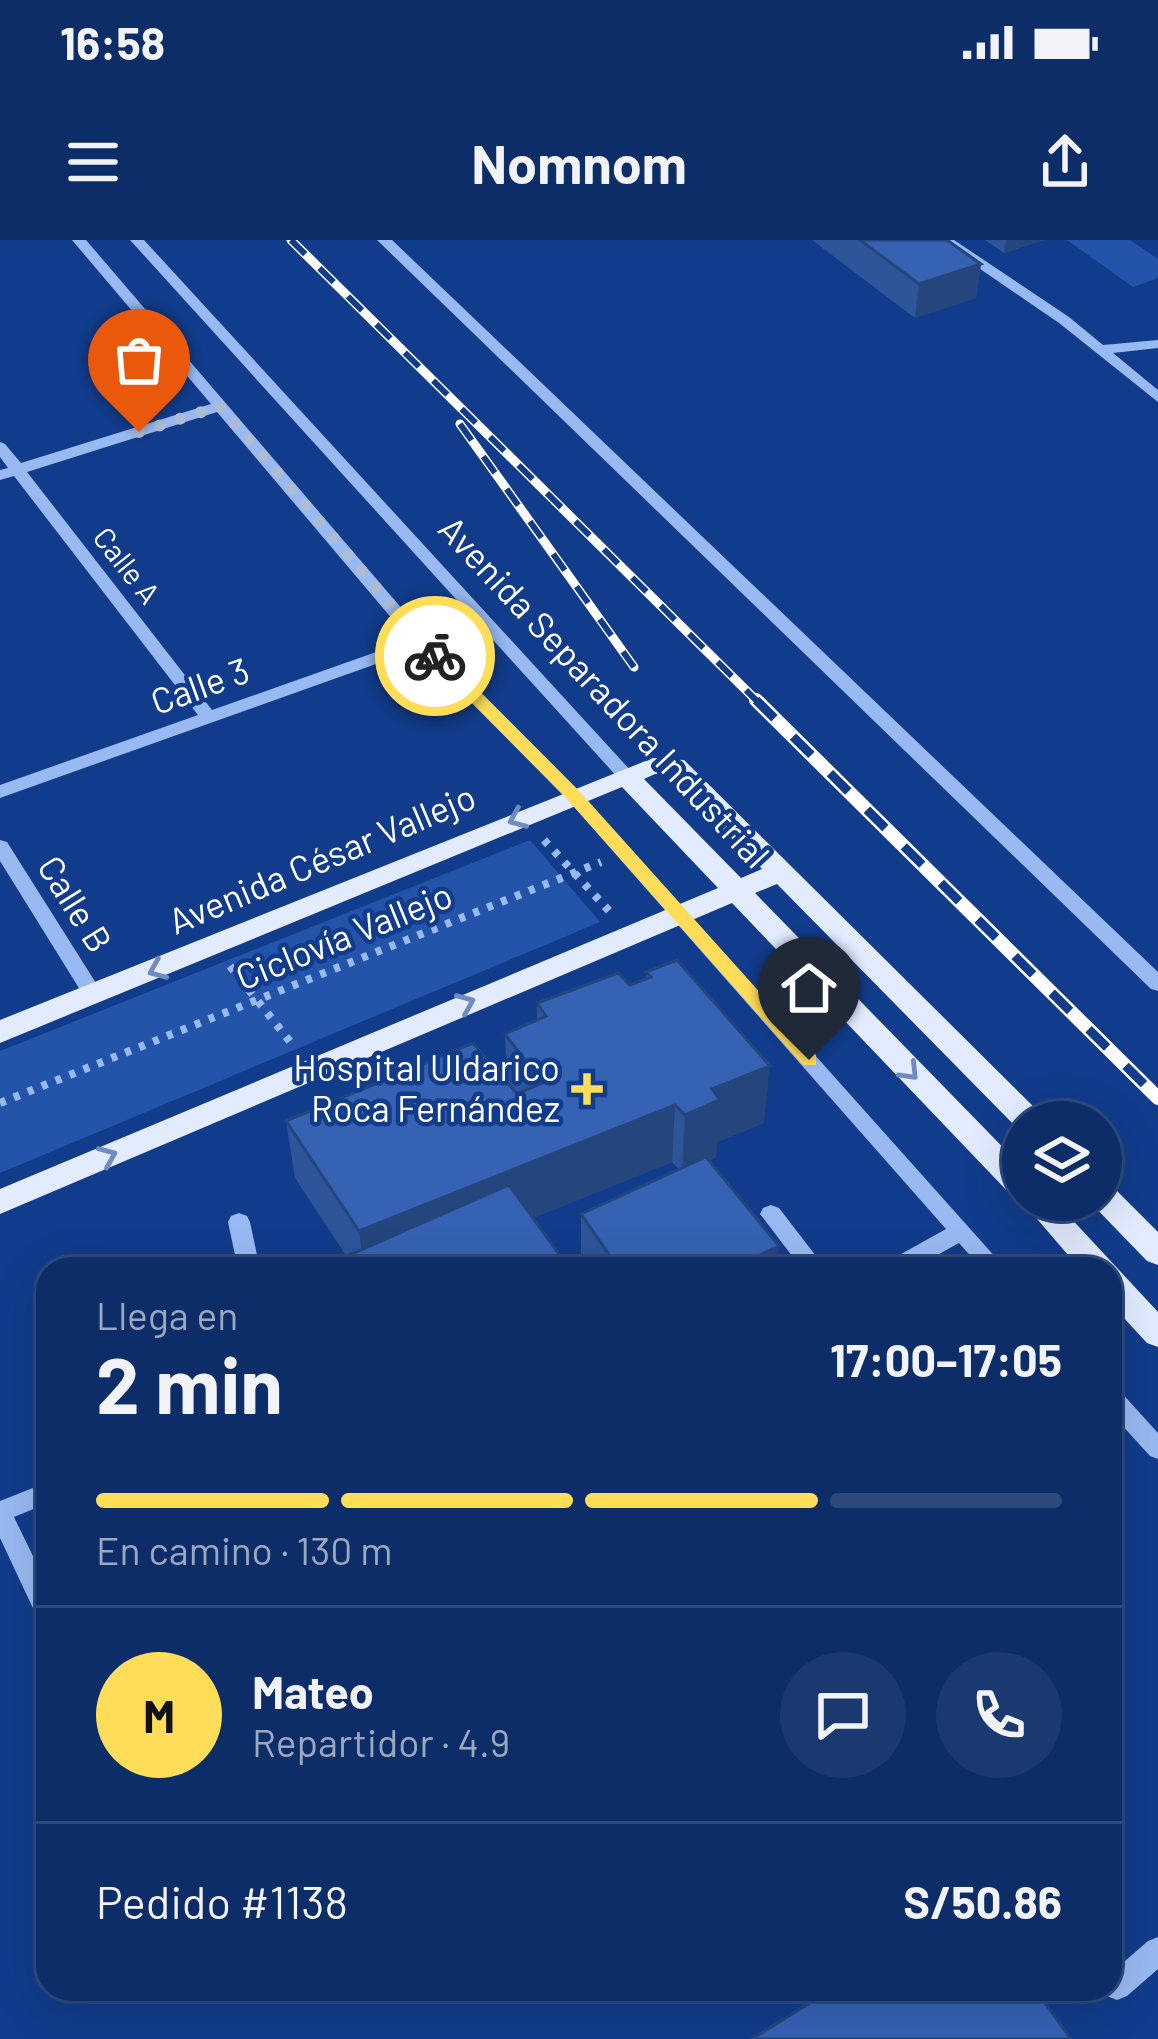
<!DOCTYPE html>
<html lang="es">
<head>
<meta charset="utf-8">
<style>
	:root { --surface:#0d2d68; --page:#1b3971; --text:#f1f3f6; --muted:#9aa8c0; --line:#2d497c; --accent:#ffdd58 }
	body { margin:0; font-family:Barlow,sans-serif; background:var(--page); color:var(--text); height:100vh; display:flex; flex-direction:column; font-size:45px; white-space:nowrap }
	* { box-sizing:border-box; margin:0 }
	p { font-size:39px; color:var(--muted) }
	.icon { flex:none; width:66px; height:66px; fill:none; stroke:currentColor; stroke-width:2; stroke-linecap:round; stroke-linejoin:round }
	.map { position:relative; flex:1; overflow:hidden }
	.drawer { position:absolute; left:36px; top:1017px; width:1086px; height:744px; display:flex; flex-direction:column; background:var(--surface); border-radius:36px; box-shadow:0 12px 48px #0002,0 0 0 3px var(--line) }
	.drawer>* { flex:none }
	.controls { position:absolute; left:1002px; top:861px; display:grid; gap:24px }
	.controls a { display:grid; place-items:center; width:120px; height:120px; border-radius:50%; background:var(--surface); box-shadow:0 12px 48px #0002,0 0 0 3px var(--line); font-size:60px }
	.pin { position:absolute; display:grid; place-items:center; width:102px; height:102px; color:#fff; margin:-123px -51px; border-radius:50% 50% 50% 0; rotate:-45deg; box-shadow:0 0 12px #0007 }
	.pin .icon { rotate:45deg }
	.courier { position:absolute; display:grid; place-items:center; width:120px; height:120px; margin:-60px; border:9px solid #ffdd58; border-radius:50%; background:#fff; color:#222; box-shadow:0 3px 15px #0007 }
	.headline em { font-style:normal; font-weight:700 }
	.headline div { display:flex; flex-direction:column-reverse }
	.headline { display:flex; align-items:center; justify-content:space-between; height:204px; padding:0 60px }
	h1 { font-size:78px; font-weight:700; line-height:90px }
	.bar { display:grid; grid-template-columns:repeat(4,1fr); gap:18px 12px; align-content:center; height:144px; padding:0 60px }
	.bar i { height:15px; border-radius:9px; background:var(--line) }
	.bar .active { background:var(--accent) }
	.bar p { grid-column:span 4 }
	.line { display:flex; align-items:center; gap:30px; padding:0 60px; border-top:3px solid var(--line) }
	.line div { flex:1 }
	.round { display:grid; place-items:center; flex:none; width:126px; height:126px; border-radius:63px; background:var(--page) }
	.status { display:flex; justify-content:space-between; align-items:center; height:84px; padding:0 60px; background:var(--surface); direction:ltr }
	.status svg { height:33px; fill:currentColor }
	header { display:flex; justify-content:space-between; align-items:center; height:156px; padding:0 60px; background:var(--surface); font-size:54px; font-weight:700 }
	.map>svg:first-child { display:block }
	.green { fill:#2354aa }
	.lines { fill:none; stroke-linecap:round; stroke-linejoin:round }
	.path { stroke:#98b9f1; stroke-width:8; stroke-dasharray:6 9; stroke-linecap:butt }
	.minor { fill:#98b9f1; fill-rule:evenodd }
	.major { fill:#e2ebff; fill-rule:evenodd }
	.rail-far1-casing { stroke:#fff; stroke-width:9 }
	.rail-casing { stroke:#fff; stroke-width:14 }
	.rail-far1 { stroke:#113c8b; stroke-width:6; stroke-dasharray:20; stroke-linecap:butt }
	.rail { stroke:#113c8b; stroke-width:9; stroke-dasharray:26; stroke-linecap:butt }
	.wall { fill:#2e549a }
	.shaded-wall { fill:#25457d }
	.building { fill:#3562b3; stroke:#25457d; stroke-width:3 }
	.oneway { stroke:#6f8bbf }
	.route { fill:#ffdd58 }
	.done { stroke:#acbbd6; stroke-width:12; stroke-dasharray:0 21.6 }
	.poi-dot { fill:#ffdd58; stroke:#113c8b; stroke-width:4.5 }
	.labels { text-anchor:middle; stroke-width:9; stroke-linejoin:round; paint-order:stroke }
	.far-street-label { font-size:30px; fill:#fff; stroke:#113c8b }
	.street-label { font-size:36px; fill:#fff; stroke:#113c8b }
	.poi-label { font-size:36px; fill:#fff; stroke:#113c8b; text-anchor:end }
</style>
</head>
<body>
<div class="status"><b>16:58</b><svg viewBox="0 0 49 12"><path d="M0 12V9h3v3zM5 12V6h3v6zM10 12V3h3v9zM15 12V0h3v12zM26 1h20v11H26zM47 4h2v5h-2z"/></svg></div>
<header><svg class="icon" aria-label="menu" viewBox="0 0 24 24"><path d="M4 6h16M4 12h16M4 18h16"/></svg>Nomnom<svg class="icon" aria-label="share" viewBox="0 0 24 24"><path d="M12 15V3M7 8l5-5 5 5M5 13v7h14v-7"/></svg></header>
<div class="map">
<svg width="1158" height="1799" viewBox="0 0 1158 1799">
	<rect width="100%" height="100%" fill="#113c8b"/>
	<path class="green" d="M1067,0H1130L1158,19V38L1133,47Z
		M530,600L600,682L0,933V811Z"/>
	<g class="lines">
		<path class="path" d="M544,600L611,673
			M230,726L292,804
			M0,863L601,622"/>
		<path class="minor" d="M72,0H86L427,398L580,552L1006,1029H982L959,1003L912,1029H882L885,1023L946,989L568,560L418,409L0,558V545L198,475L14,236L0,240V230L8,228L0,217V202L5,204L21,223L211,164ZM217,172L410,400L212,470L27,232Z
			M130,0H144L632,532L635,536L632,540H620Z
			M377,0H392L1158,732V751L1151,749Z
			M938,0H954L1069,77L1103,105L1158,100V108L1113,113L1158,150V162L1059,83Z
			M0,600L7,602L101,751L104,756L101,761H87L0,621Z
			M771,965L779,968L826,1029H802L760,974L763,968Z
			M239,973L247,976L250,982L260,1029H238L228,982L231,976Z
			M1110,1146L1118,1149L1158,1193V1219L1150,1216L1110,1172Z
			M48,1242V1263L14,1277L48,1347V1384L39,1381L0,1298V1261Z
			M1158,1697V1729L1127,1756L1117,1760L1107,1756L1104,1749H1110V1734L1148,1701Z"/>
		<path class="major" d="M653,518L684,520L1041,874L1045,882H1023V891L1019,890L777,644L755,653L1023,928V960H1054L1158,1072V1107L1147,1103L1110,1063V1029H1080L1020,959L1012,956L732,663L0,974V949L718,648L622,547L0,803V780ZM655,534H668L762,629L741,638L644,539Z
			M1101,942L1112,946L1158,992V1025L1147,1021L1090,962L1101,960Z"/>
		<defs>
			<path id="rail-far1" d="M291,0L759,463
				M460,184L634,427"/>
			<path id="rail" d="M756,460L1158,858"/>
		</defs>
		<use href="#rail-far1" class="rail-far1-casing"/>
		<use href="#rail" class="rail-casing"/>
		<use href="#rail-far1" class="rail-far1"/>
		<use href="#rail" class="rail"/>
	</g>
	<path class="wall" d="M812,0H947L981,24L976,58L915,78Z
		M985,0H1044L1004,13Z
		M646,732L764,883L717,902L716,917L709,920L777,1029H581V974L679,929L672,922L533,978L567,1025V1029H330L329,1024L347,1017L295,938L286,881L507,842L505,794L537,780V763L630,745L646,739Z"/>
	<path class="shaded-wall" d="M1006,0H1044L1004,13Z
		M981,24L976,58L915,78L919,44Z
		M770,826L764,883L717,902L716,917L682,932L685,875L712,849Z
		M675,865L672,922L407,1029H364L359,991Z
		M779,1006L777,1029H730Z"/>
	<path class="building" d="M860,0H947L981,24L919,44Z
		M677,720L770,826L712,849L720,860L685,875L675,865L359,991L286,881L473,803L517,854L542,843L505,794L546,776L537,763L618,733L630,745L651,737L646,732Z
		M706,917L779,1006L730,1029H619L581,974Z
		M509,945L567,1025L558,1029H332L329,1024Z
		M832,1749H1035L1071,1799H752Z"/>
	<defs><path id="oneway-chevron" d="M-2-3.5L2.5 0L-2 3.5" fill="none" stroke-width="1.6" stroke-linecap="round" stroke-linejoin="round" transform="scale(3)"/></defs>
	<g class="oneway">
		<use href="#oneway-chevron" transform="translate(517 579) rotate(157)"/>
		<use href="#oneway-chevron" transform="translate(157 730) rotate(157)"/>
		<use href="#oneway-chevron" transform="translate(466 763) rotate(-23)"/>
		<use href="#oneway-chevron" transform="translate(910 832) rotate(46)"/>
		<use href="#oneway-chevron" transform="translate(108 916) rotate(-23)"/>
	</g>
	<path class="route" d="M430,413H441L580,552L816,815V825H803L568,560L430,420Z"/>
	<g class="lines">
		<path class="done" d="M139,192L220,166L435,416"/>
	</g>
	<path class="poi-dot" d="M581 831h12v12h12v12h-12v12h-12v-12h-12v-12h12z"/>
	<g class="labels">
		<g class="far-street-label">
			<text transform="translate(126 326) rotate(52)" y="10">Calle A</text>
		</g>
		<g class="street-label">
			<text transform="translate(200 446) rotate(-20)" y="13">Calle 3</text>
			<text transform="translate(604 452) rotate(47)" y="13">Avenida Separadora Industrial</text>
			<text transform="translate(322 619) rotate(-23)" y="13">Avenida César Vallejo</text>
			<text transform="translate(75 664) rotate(58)" y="13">Calle B</text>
			<text transform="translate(344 696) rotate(-22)" y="13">Ciclovía Vallejo</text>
		</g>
		<g class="poi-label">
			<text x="560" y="841">Hospital Uldarico<tspan x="560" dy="41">Roca Fernández</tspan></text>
		</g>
	</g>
</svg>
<div class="controls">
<a><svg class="icon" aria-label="layers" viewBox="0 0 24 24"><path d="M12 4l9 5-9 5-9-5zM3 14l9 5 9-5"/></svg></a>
</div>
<div class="pin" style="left:139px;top:192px;background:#ea580c"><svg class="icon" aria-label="bag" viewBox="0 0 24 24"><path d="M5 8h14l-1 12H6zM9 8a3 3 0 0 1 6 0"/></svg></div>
<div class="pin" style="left:809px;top:820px;background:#1f2937"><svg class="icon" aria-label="home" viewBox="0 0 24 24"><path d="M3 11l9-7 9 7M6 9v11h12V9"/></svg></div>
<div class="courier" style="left:435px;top:416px"><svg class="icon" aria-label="bike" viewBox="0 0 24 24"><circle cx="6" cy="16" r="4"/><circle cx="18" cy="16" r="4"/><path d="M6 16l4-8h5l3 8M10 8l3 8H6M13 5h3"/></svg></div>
<section class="drawer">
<div class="headline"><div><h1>2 min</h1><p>Llega en</p></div><em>17:00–17:05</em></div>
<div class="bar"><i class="active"></i><i class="active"></i><i class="active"></i><i></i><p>En camino · 130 m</p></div>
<div class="line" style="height:216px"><b class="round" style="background:var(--accent);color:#111">M</b><div><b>Mateo</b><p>Repartidor · 4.9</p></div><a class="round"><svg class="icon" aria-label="chat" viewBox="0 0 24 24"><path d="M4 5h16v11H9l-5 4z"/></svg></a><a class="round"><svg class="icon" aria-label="phone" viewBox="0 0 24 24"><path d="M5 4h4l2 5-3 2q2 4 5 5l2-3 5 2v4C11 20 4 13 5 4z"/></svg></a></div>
<div class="line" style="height:156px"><div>Pedido #1138</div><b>S/50.86</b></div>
</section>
</div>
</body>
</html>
